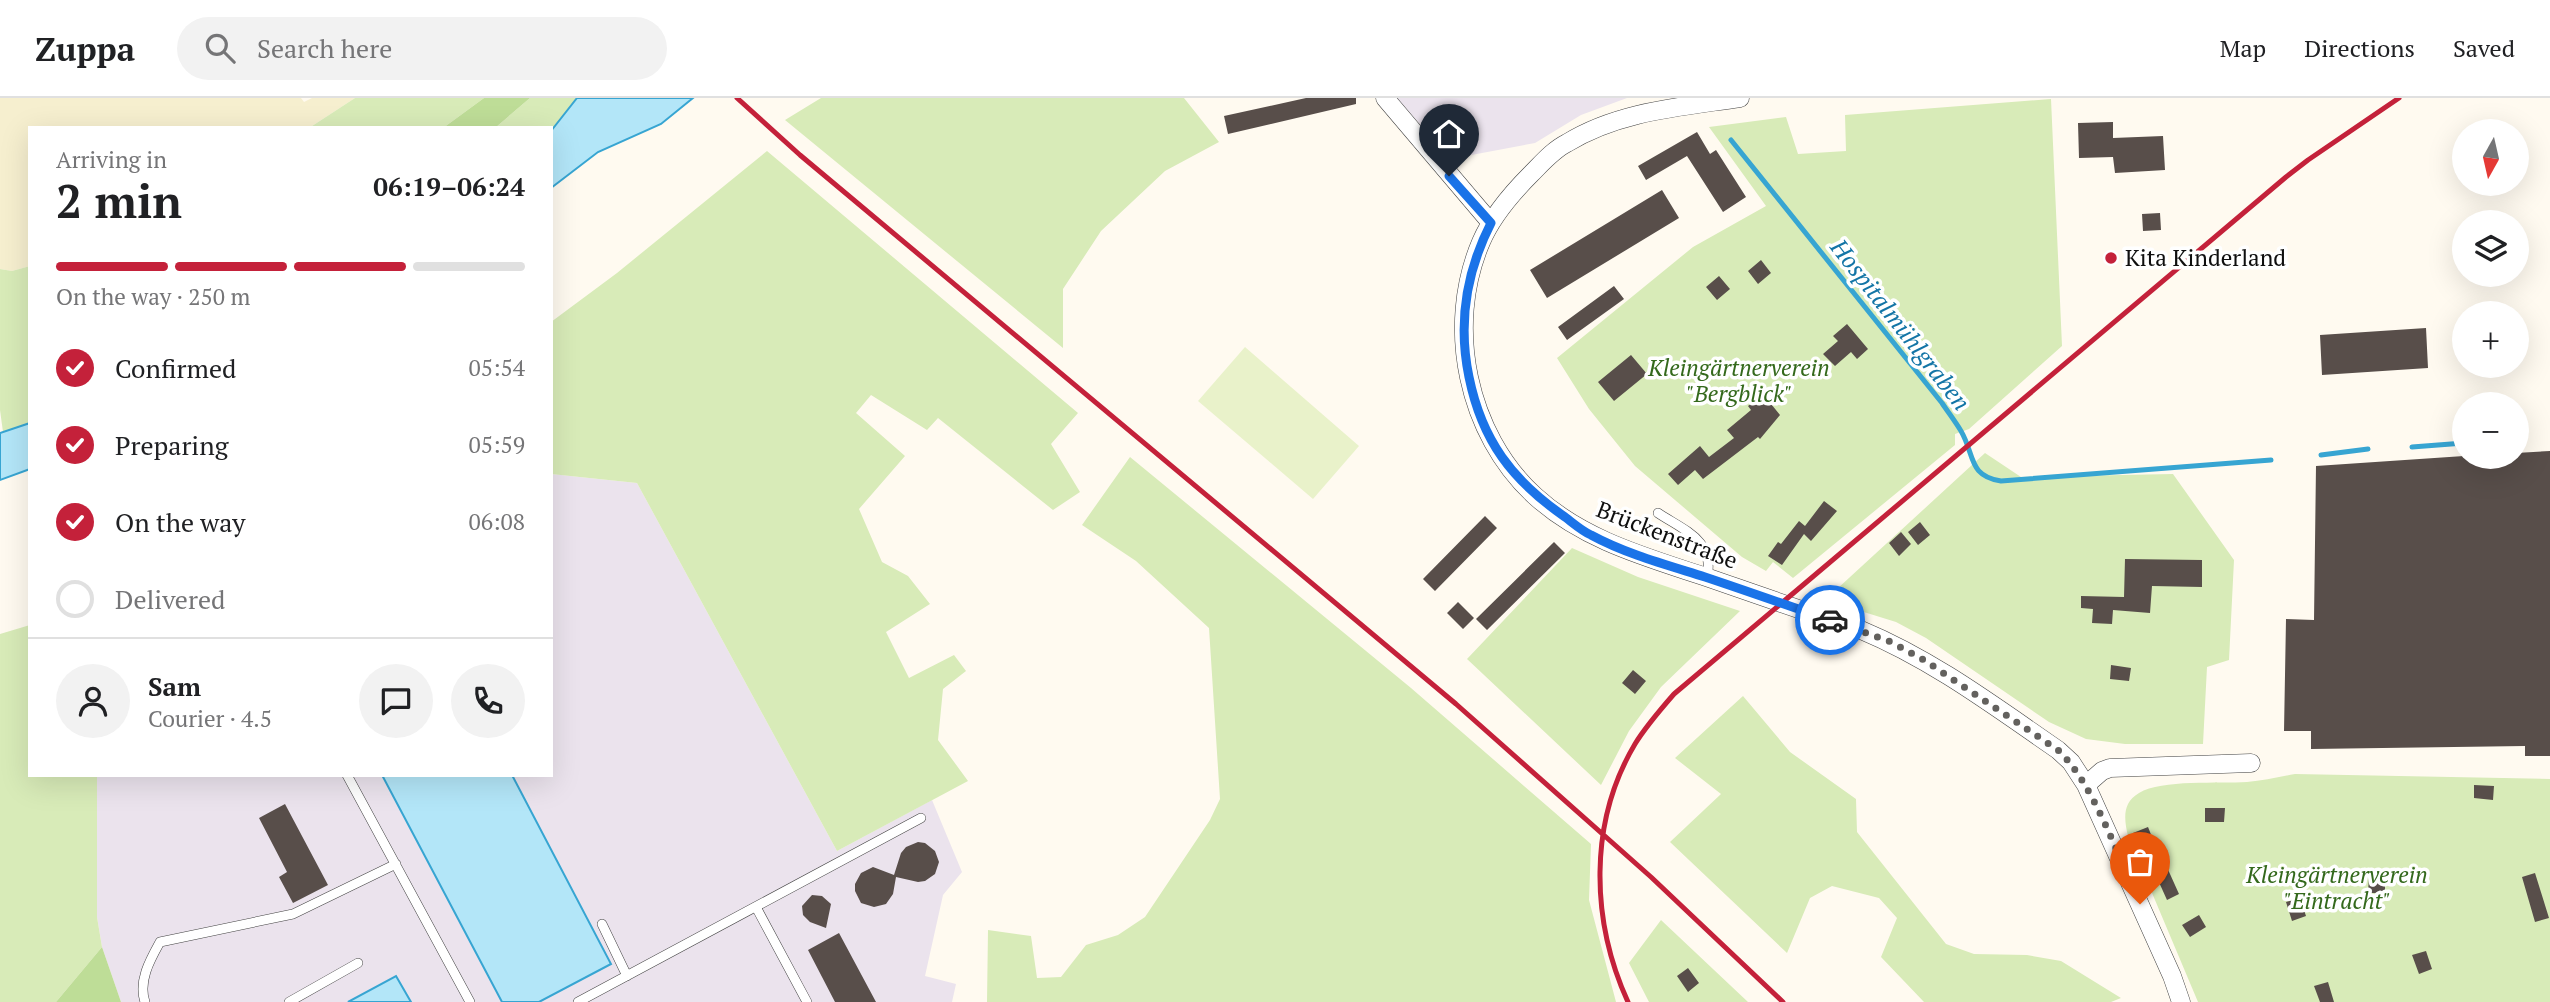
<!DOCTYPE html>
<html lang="en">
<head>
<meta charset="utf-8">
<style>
	:root { --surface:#fff; --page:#f2f2f2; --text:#202124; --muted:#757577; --line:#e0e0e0; --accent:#c4213a }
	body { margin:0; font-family:"PT Serif",serif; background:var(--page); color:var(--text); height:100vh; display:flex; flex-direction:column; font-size:26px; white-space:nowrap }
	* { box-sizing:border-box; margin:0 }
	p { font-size:23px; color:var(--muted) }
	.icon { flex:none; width:38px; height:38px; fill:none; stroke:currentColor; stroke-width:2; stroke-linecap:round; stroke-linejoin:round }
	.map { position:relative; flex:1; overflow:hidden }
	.details { position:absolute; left:28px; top:28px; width:525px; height:651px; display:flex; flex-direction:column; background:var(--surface); border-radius:0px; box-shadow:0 7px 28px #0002 }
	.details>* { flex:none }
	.needle { width:46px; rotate:188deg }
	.controls { position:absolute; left:2452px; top:21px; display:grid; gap:14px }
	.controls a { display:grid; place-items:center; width:77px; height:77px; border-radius:50%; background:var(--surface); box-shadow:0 7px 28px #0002; font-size:35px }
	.pin { position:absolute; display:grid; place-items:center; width:60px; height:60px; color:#fff; margin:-72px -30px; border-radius:50% 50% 50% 0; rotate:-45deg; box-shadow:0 0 7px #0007 }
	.pin .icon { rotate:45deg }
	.courier { position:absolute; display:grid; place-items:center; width:70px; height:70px; margin:-35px; border:5px solid #1a73e8; border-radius:50%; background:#fff; color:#222; box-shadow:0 2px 9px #0007 }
	.headline em { font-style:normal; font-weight:600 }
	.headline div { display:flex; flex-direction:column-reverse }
	.headline { display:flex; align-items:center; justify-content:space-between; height:119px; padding:0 28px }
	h1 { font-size:46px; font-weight:600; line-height:52px }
	.bar { display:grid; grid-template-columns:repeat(4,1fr); gap:10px 7px; align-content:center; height:84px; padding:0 28px }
	.bar i { height:9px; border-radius:5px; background:var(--line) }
	.bar .current { background:var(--accent) }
	.bar p { grid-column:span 4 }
	.line { display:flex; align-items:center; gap:18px; padding:0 28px; border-top:2px solid var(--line) }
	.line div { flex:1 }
	.round { display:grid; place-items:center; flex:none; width:74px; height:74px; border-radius:37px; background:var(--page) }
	ol { padding:0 28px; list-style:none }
	li { display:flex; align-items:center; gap:21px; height:77px }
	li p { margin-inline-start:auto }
	li .icon { padding:7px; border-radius:50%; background:var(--accent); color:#fff; stroke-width:4 }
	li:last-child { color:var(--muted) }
	li i { width:38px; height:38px; border:4px solid var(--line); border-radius:50% }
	header { display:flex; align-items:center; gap:42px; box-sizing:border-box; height:98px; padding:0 35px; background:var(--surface); border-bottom:2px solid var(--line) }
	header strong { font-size:33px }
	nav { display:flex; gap:38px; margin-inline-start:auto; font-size:24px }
	.search { width:490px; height:63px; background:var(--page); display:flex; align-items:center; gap:18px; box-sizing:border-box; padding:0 24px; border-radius:38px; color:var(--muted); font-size:26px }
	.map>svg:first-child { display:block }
	.industrial { fill:#ebe3ed }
	.farmland { fill:#f6efcf }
	.green { fill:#d8ebb8 }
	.forest { fill:#bedd97 }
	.pitch { fill:#e9f2ca }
	.water { fill:#b3e6f8; stroke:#37a5d2; stroke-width:2 }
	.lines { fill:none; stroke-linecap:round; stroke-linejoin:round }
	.stream { stroke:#37a5d2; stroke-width:5 }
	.building { fill:#584e4a }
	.lane-casing { stroke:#424242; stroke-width:10 }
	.street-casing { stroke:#424242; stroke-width:19 }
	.lane { stroke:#fff; stroke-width:9 }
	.street { stroke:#fff; stroke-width:18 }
	.rail { stroke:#c4213a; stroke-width:5 }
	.done { stroke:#63615e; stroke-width:7; stroke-dasharray:0 12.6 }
	.route { stroke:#1a73e8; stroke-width:9 }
	.poi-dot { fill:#c4213a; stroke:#fff; stroke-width:2.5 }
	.labels { text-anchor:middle; stroke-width:7; stroke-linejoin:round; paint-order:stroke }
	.poi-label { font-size:23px; fill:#0f0f0f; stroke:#fff; text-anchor:start }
	.park-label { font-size:23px; font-style:italic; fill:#34691c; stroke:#fff }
	.street-label { font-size:23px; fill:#0f0f0f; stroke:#fff }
	.water-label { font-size:24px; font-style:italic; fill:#1375a6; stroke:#fff }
</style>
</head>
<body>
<header>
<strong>Zuppa</strong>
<div class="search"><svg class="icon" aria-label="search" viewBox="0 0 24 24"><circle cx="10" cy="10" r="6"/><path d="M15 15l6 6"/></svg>Search here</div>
<nav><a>Map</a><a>Directions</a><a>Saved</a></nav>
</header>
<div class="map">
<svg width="2550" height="904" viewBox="0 0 2550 904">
	<rect width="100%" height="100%" fill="#fffaf0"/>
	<path class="industrial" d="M1397,0H1627L1581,17L1535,45L1450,61Z
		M551,376L637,385L837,753L932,702L962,774L943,797L925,878L956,886L952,904H121L102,849L97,819V677H551Z"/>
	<path class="farmland" d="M0,0H301L304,4L312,0H355L309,30H30V168L12,173L0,171Z"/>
	<path class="green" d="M355,0H484L443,30H309Z
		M530,0H577L551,33V30H495Z
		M821,0H1184L1219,44L1165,73L1101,133L1063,191V250L785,22Z
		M2051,1L2062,248L1969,331L1955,336V347L1793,480L1773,464L1766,473L1742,459L1635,368L1589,311L1557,260L1693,149L1766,108L1709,29L1786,19L1798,56L1846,53L1845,17Z
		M767,53L1078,315L1051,346L1080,394L1053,412L938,320L927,332L871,297L856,315L905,358L859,411L882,464L908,478L930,506L886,534L909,580L954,557L966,573L943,591L938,642L968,683L837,753L637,385L551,376V224L617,175Z
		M30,168V325L3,334L0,312V171L12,173Z
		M1985,355L2021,379L2173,376L2234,462L2229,562L2207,569L2203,646H2125L2086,641L2049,624L1926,540L1896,524L1825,502Z
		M1130,359L1411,590L1591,746L1589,802L1616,904H987L988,832L1031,838L1037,880L1061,879L1086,847L1118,837L1145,819L1210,722L1220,701L1209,530L1136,463L1082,427Z
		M1572,450L1638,479L1740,513L1661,589L1629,633L1601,687L1467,561Z
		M30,527V677H97V819L102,849L56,904H0V536Z
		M1743,598L1790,654L1856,701L1857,734L1946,846L1974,856L2027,857L2061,863L2121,900L2111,904H1924L1881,859L1897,820L1879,800L1832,788L1810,800L1787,855L1670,744L1721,696L1675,660Z
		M2295,676L2550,681V904H2198L2128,738C2124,721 2122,705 2139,695C2162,681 2219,686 2247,684C2263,683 2279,679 2295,676Z
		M1661,822L1748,904H1649L1629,865Z"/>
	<path class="forest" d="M484,0H530L495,30H443Z
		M102,849L121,904H56Z"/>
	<path class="pitch" d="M1245,249L1359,348L1313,401L1198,303Z"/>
	<path class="water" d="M577,0H693L661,26L598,54L551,90V33Z
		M30,325V371L0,382V335Z
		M382,677H512L611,866L539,904H502Z
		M396,878L411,904H348Z"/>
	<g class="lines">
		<path class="stream" d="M1731,42L1942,305C1948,314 1955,323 1961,333C1975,357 1968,378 2001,383L2271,362
			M2412,349L2464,345
			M2321,357L2368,351"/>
	</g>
	<path class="building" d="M1306,0H1356V6L1228,36L1224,18Z
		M2113,24V40L2163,38L2165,72L2115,75L2113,59L2079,60L2078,25Z
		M1697,34L1710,56L1716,52L1746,99L1723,114L1687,58L1646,82L1638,68Z
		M1662,92L1679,120L1547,200L1530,172Z
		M2160,115L2161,132L2143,133L2142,116Z
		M1761,162L1771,175L1758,186L1748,173Z
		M1719,178L1730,191L1717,202L1706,189Z
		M1614,188L1624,201L1567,242L1558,229Z
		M1847,226L1868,251L1857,261L1851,254L1835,268L1823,256L1838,243L1833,238Z
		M2426,230L2428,270L2322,277L2320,237Z
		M1631,257L1647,276L1614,303L1598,284Z
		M1763,296L1780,317L1760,341L1758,339L1703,381L1695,372L1678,387L1668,376L1700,348L1709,359L1734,340L1727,332L1751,312L1748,308Z
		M2550,353V658H2525V648L2311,651V633H2284L2286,521L2314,522L2316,368L2464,358L2516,359V355Z
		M1824,403L1837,413L1811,443L1804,436L1782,467L1768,458L1778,444L1781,446L1799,423L1805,428Z
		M1485,418L1497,430L1435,493L1423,481Z
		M1920,424L1930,437L1918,447L1908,434Z
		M1901,434L1911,446L1899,458L1889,445Z
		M1554,444L1565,455L1487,532L1476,521Z
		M2125,461L2202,462V489L2152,488L2150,515L2113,512L2112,526L2092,525L2093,511L2081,510V498L2124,499Z
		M1458,504L1474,520L1463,531L1447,515Z
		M2111,567L2131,570L2129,583L2110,581Z
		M1633,572L1646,583L1635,596L1622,585Z
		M2474,687L2494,688L2493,702L2474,700Z
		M285,706L328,787L293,805L279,779L287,774L259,720Z
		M2205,710H2225L2224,724H2205Z
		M2148,729L2154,744L2139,750L2133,735Z
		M918,744L925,745L935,753L939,764L935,776L925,783L918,784L896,779L893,796L886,806L874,809L861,805L855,793V786L861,775L873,769L894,777L901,755L906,749Z
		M2161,756L2179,796L2167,802L2149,762Z
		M2535,775L2549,820L2535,824L2522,779Z
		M2369,778L2385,779V795H2368Z
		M812,797L822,798L831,806L826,830L810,824L803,817L802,808Z
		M2300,800L2306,818L2292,823L2286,804Z
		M2199,817L2206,829L2190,839L2182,827Z
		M839,835L876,904H835L808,852Z
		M2426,853L2432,871L2419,876L2412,857Z
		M1688,870L1699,885L1688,894L1677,878Z
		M2328,884L2334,904H2320L2314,888Z"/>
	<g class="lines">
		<defs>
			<path id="lane" d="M1658,415C1685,433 1715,442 1707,480
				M347,677L470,904
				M756,809L807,904
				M602,826L627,878
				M145,904C138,883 150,862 160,844L293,816L396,766
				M289,904L358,865
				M578,904L921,720"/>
			<path id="street" d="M1385,0L1491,125
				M1740,0C1681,9 1619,13 1567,45C1553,52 1542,65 1531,76C1511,96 1492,118 1481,144C1445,228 1467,336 1535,398C1583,442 1646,459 1706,479C1758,497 1809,515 1861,532C1933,562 1994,608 2058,652L2071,664L2086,687L2172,878L2181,904
				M2086,687L2102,673L2110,670L2251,665"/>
		</defs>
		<use href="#lane" class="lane-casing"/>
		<use href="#street" class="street-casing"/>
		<use href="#lane" class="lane"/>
		<use href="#street" class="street"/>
		<path class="rail" d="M737,0L800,57L1456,606L1651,779L1783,904
			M1628,904C1591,823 1588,725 1635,646C1646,628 1660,612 1674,596L2286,79L2308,62L2399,0"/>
	</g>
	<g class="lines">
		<path class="done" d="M1830,522L1891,544L1924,562L2058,652C2094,686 2118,759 2140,806"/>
		<path class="route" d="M1449,78L1491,125C1466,174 1458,226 1469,279C1482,343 1512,382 1565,419C1573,425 1582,433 1591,437C1626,456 1667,467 1705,479C1747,493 1789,508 1830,522"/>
	</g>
	<circle class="poi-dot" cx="2111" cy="160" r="7"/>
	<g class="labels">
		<g class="poi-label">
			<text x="2125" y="168">Kita Kinderland</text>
		</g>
		<g class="park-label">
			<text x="1739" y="278">Kleingärtnerverein<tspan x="1739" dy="26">"Bergblick"</tspan></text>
			<text x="2337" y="785">Kleingärtnerverein<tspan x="2337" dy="26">"Eintracht"</tspan></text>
		</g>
		<g class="street-label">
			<text transform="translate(1667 437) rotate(21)" y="8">Brückenstraße</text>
		</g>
		<g class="water-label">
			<text transform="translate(1900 227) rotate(52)" y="8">Hospitalmühlgraben</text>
		</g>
	</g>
</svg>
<div class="controls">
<a><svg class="needle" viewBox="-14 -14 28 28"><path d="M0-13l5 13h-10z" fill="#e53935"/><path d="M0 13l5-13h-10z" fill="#757577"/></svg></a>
<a><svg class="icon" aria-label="layers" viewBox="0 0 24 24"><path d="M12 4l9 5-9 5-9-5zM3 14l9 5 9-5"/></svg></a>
<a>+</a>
<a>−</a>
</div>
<div class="pin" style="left:2140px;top:806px;background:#ea580c"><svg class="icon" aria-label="bag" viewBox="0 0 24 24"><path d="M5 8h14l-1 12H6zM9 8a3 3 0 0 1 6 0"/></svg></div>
<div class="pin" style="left:1449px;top:78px;background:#1f2937"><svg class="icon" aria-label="home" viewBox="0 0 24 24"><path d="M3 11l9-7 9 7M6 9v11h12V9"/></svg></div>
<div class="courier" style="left:1830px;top:522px"><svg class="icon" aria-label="car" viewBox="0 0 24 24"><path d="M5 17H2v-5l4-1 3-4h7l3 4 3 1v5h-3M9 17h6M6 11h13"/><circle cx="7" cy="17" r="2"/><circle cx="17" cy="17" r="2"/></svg></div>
<section class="details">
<div class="headline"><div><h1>2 min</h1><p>Arriving in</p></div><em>06:19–06:24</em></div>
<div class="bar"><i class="current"></i><i class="current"></i><i class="current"></i><i></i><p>On the way · 250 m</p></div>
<ol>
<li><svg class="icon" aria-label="check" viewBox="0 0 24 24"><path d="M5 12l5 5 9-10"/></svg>Confirmed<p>05:54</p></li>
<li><svg class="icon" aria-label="check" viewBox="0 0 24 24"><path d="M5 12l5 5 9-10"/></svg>Preparing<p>05:59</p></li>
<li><svg class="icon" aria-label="check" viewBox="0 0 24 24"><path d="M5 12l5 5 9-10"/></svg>On the way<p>06:08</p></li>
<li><i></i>Delivered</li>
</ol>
<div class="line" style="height:126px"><a class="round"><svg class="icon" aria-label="person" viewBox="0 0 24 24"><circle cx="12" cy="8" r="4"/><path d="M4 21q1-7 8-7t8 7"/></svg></a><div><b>Sam</b><p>Courier · 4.5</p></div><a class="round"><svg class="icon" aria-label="chat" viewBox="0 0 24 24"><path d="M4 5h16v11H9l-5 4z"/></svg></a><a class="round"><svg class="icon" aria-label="phone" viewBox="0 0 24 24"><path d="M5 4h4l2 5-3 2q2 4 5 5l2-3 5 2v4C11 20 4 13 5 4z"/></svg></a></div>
</section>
</div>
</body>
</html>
